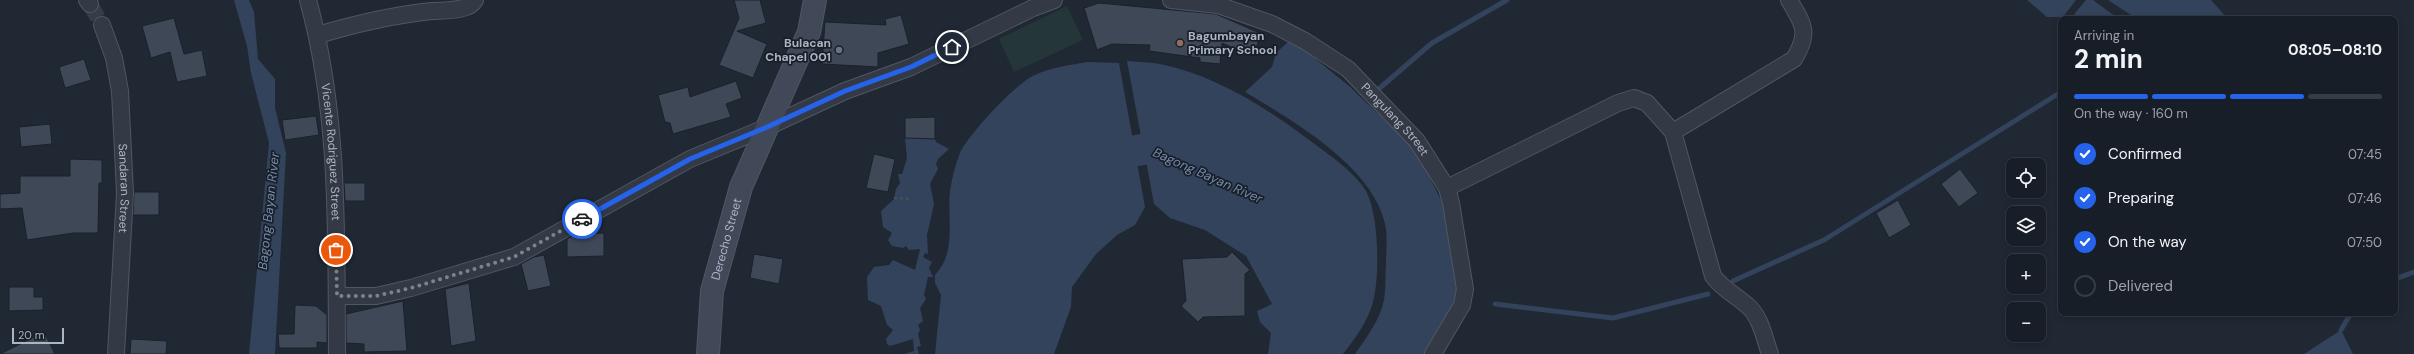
<!DOCTYPE html>
<html lang="en">
<head>
<meta charset="utf-8">
<style>
	:root { --surface:#181e27; --page:#21272f; --text:#f1f3f6; --muted:#9fa2a7; --line:#363c44; --accent:#2563eb }
	body { margin:0; font-family:"DM Sans",sans-serif; background:var(--page); color:var(--text); height:100vh; display:flex; flex-direction:column; font-size:15px; white-space:nowrap }
	* { box-sizing:border-box; margin:0 }
	p { font-size:13px; color:var(--muted) }
	.icon { flex:none; width:22px; height:22px; fill:none; stroke:currentColor; stroke-width:2; stroke-linecap:round; stroke-linejoin:round }
	.map { position:relative; flex:1; overflow:hidden }
	.panel { position:absolute; left:2058px; top:16px; width:340px; height:300px; display:flex; flex-direction:column; background:var(--surface); border-radius:8px; box-shadow:0 2px 6px #0003,0 0 0 1px var(--line) }
	.panel>* { flex:none }
	.buttons { position:absolute; left:2006px; top:158px; display:grid; gap:8px }
	.buttons a { display:grid; place-items:center; width:40px; height:40px; border-radius:8px; background:var(--surface); box-shadow:0 2px 6px #0003,0 0 0 1px var(--line); font-size:20px }
	.scale { position:absolute; left:12px; bottom:10px; width:52px; box-sizing:border-box; padding-left:4px; border:2px solid #adb4c2; border-top:0; font-size:11px; line-height:14px; white-space:nowrap; color:#adb4c2; -webkit-text-stroke:3px #181f29; paint-order:stroke }
	.pin { position:absolute; display:grid; place-items:center; width:34px; height:34px; color:#fff; margin:-17px; border:2px solid #fff; border-radius:50%; box-shadow:0 1px 4px #0007 }
	.courier { position:absolute; display:grid; place-items:center; width:40px; height:40px; margin:-20px; border:3px solid #2563eb; border-radius:50%; background:#fff; color:#222; box-shadow:0 1px 5px #0007 }
	.summary em { font-style:normal; font-weight:700 }
	.summary div { display:flex; flex-direction:column-reverse }
	.summary { display:flex; align-items:center; justify-content:space-between; height:68px; padding:0 16px }
	h1 { font-size:26px; font-weight:700; line-height:30px }
	.bar { display:grid; grid-template-columns:repeat(4,1fr); gap:6px 4px; align-content:center; height:48px; padding:0 16px }
	.bar i { height:5px; border-radius:3px; background:var(--line) }
	.bar .selected { background:var(--accent) }
	.bar p { grid-column:span 4 }
	ol { padding:0 16px; list-style:none }
	li { display:flex; align-items:center; gap:12px; height:44px }
	li p { margin-inline-start:auto }
	li .icon { padding:4px; border-radius:50%; background:var(--accent); color:#fff; stroke-width:4 }
	li:last-child { color:var(--muted) }
	li i { width:22px; height:22px; border:2px solid var(--line); border-radius:50% }
	.map>svg:first-child { display:block }
	.green { fill:#243638 }
	.water { fill:#33435c }
	.lines { fill:none; stroke-linecap:round; stroke-linejoin:round }
	.stream { stroke:#33435c; stroke-width:5 }
	.river { stroke:#33435c; stroke-width:31 }
	.building { fill:#3e4857; stroke:#1a212c }
	.street-tunnel { stroke:#353d49; stroke-width:16; stroke-dasharray:16 8; stroke-linecap:butt }
	.street-casing { stroke:#505763; stroke-width:18 }
	.secondary-casing { stroke:#505763; stroke-width:24 }
	.path { stroke:#415255; stroke-width:2.5; stroke-dasharray:3 3; stroke-linecap:butt }
	.street { stroke:#333a45; stroke-width:16 }
	.secondary { stroke:#414958; stroke-width:22 }
	.done { stroke:#7c8390; stroke-width:4; stroke-dasharray:0 7.2 }
	.route { stroke:#2563eb; stroke-width:5 }
	.education-dot { fill:#8d6e63; stroke:#181f29; stroke-width:1.5 }
	.worship-dot { fill:#6b7280; stroke:#181f29; stroke-width:1.5 }
	.labels { text-anchor:middle; stroke-width:3.5; stroke-linejoin:round; paint-order:stroke }
	.poi-label { font-size:12px; font-weight:bold; fill:#adb4c2; stroke:#181f29; text-anchor:start }
	.street-label { font-size:12px; fill:#adb4c2; stroke:#181f29 }
	.water-label { font-size:13px; font-style:italic; fill:#758aaa; stroke:#181f29 }
</style>
</head>
<body>
<div class="map">
<svg width="2414" height="354" viewBox="0 0 2414 354">
	<rect width="100%" height="100%" fill="#202834"/>
	<path class="green" d="M1067,6L1083,40L1014,72L999,39Z"/>
	<path class="water" d="M234,0H249L254,12L258,59L275,79V108L286,153L275,354H249L269,143L251,73L247,46Z
		M2027,0H2076L2063,17H2047Z
		M2086,0H2093L2119,19L2071,18Z
		M2108,0H2211L2228,19H2137Z
		M1291,39L1349,86L1416,150L1446,210L1462,300L1426,354H1355C1366,338 1380,320 1384,300C1386,289 1385,276 1386,264C1386,251 1388,237 1385,224C1372,166 1293,121 1245,92L1272,67L1276,53Z
		M1127,61C1137,62 1149,62 1160,64C1219,76 1273,112 1320,148C1336,160 1355,173 1366,191C1379,215 1380,276 1373,302C1368,321 1355,339 1343,354H1268L1271,333L1260,322L1257,311L1272,304L1246,256L1205,230L1170,218L1154,204L1144,150L1140,149L1143,147Z
		M1088,62L1119,63L1145,207L1135,225L1117,235L1096,254L1072,287L1071,307L1054,354H935L941,295L935,283V275C957,252 947,220 950,191C952,178 955,165 960,153C968,135 1017,82 1035,75C1052,67 1070,65 1088,62Z
		M905,138L935,139L936,142L949,149L938,159L936,164L938,169L930,184L934,204L927,235L928,254L925,253L923,257L932,262L929,268L933,277H928L924,295L926,299L920,308L923,321L918,325L920,330L918,334L921,346L917,347L919,354H904L914,351L913,339L890,346L887,344L886,339L893,330L887,325L881,306L868,300L867,277L874,267L889,265L893,260L915,270L920,249L909,250L906,246L903,248L892,246L888,240L892,233L883,227L881,211L894,199L896,189L900,183L898,174H902L907,158Z
		M2341,330L2353,354H2304Z"/>
	<g class="lines">
		<path class="stream" d="M1374,93L1432,43L1507,0
			M2395,279L2414,272
			M1733,281L1824,240L2061,92
			M1495,304L1613,318L1708,294
			M2341,330L2351,313"/>
		<path class="river" d="M1093,160L1149,148L1179,162"/>
	</g>
	<path class="building" d="M734,0H760L766,23L737,31L767,44L753,78L719,65L739,18Z
		M1099,3L1216,14L1262,34L1252,56L1222,43L1220,64L1200,62V58L1149,51L1150,45L1112,44L1097,50L1084,8Z
		M901,15L909,44L878,53V67L822,64L825,22L886,25L885,19Z
		M174,18L184,54L202,50L207,76L177,82L170,52L151,58L142,26Z
		M84,59L91,80L65,88L59,67Z
		M736,81L742,98L726,104L731,117L673,134L670,123L665,122L658,95L688,87L690,97Z
		M316,116L319,135L285,140L282,120Z
		M935,117V139L905,138V118Z
		M50,124L52,144L21,147L19,127Z
		M874,154L895,159L888,192L866,188Z
		M70,159L102,160V183H99L98,233H73L27,240L22,208L0,209V194L20,193V176H70Z
		M1960,169L1978,193L1959,207L1941,184Z
		M344,183H365V201H345Z
		M134,192H159V215H133Z
		M1898,200L1911,225L1889,238L1876,213Z
		M604,233V256L567,257V239L575,234Z
		M1232,252L1250,270L1245,274V316L1203,317L1198,322L1181,306L1186,301L1182,259L1227,257Z
		M754,254L783,259L779,284L750,278Z
		M544,255L551,286L528,291L521,264L534,257Z
		M469,283L476,341L451,346L445,289Z
		M9,287H34V297H43V310L9,311Z
		M403,301L407,351L364,352V344L346,343V314Z
		M295,305L316,306L327,315V343L317,342V348H279L278,334H294Z
		M44,332L55,354H0Z
		M131,339L167,341L166,354H130Z"/>
	<g class="lines">
		<path class="street-tunnel" d="M90,4L102,25"/>
		<defs>
			<g id="street">
				<path d="M87,0L90,4"/>
				<path id="s1" d="M308,0C340,116 336,235 337,354"/>
				<path id="s2" d="M1171,0L1218,5L1272,24L1305,41L1348,69L1417,141L1447,188L1451,203L1465,289L1462,305L1433,354"/>
				<path id="s3" d="M102,25L114,58L120,91L125,193L116,354"/>
				<path d="M318,35C355,24 393,15 432,11C443,10 469,12 475,0"/>
				<path d="M1673,132L1713,276C1723,290 1738,296 1750,308C1761,319 1765,340 1770,354"/>
				<path d="M1447,188L1618,103L1634,98L1647,103L1673,132L1794,59C1810,33 1804,25 1789,0"/>
				<path d="M337,296H376L411,288L514,257L690,159L765,128L845,91L911,67L1033,8L1054,0"/>
			</g>
			<g id="secondary">
				<path id="s4" d="M708,354L712,291L741,187L809,32L815,0"/>
			</g>
		</defs>
		<use href="#street" class="street-casing"/>
		<use href="#secondary" class="secondary-casing"/>
		<path class="path" d="M894,198L910,199"/>
		<use href="#street" class="street"/>
		<use href="#secondary" class="secondary"/>
	</g>
	<g class="lines">
		<path class="done" d="M336,250L337,296H376L411,288L514,257L582,219"/>
		<path class="route" d="M582,219L690,159L765,128L845,91L911,67L952,47"/>
	</g>
	<circle class="education-dot" cx="1180" cy="43" r="4"/>
	<circle class="worship-dot" cx="839" cy="50" r="4"/>
	<g class="labels">
		<g class="poi-label">
			<text x="1188" y="40">Bagumbayan<tspan x="1188" dy="14">Primary School</tspan></text>
			<text x="831" y="47" text-anchor="end">Bulacan<tspan x="831" dy="14">Chapel 001</tspan></text>
		</g>
		<g class="street-label">
			<text dy="4" stroke="none"><textPath href="#s2" startOffset="262">Pangulang Street</textPath></text>
			<text dy="4" stroke="none"><textPath href="#s1" startOffset="154">Vicente Rodriguez Street</textPath></text>
			<text dy="4" stroke="none"><textPath href="#s3" startOffset="166">Sandaran Street</textPath></text>
			<text dy="4" stroke="none"><textPath href="#s4" startOffset="117">Derecho Street</textPath></text>
		</g>
		<g class="water-label">
			<text transform="translate(1208 175) rotate(24)" y="5">Bagong Bayan River</text>
			<text transform="translate(268 211) rotate(-84)" y="5">Bagong Bayan River</text>
		</g>
	</g>
</svg>
<div class="buttons">
<a><svg class="icon" aria-label="locate" viewBox="0 0 24 24"><circle cx="12" cy="12" r="6"/><path d="M12 2v4M12 18v4M2 12h4M18 12h4"/></svg></a>
<a><svg class="icon" aria-label="layers" viewBox="0 0 24 24"><path d="M12 4l9 5-9 5-9-5zM3 14l9 5 9-5"/></svg></a>
<a>+</a>
<a>−</a>
</div>
<div class="scale">20 m</div>
<div class="pin" style="left:336px;top:250px;background:#ea580c"><svg class="icon" aria-label="bag" viewBox="0 0 24 24"><path d="M5 8h14l-1 12H6zM9 8a3 3 0 0 1 6 0"/></svg></div>
<div class="pin" style="left:952px;top:47px;background:#1f2937"><svg class="icon" aria-label="home" viewBox="0 0 24 24"><path d="M3 11l9-7 9 7M6 9v11h12V9"/></svg></div>
<div class="courier" style="left:582px;top:219px"><svg class="icon" aria-label="car" viewBox="0 0 24 24"><path d="M5 17H2v-5l4-1 3-4h7l3 4 3 1v5h-3M9 17h6M6 11h13"/><circle cx="7" cy="17" r="2"/><circle cx="17" cy="17" r="2"/></svg></div>
<section class="panel">
<div class="summary"><div><h1>2 min</h1><p>Arriving in</p></div><em>08:05–08:10</em></div>
<div class="bar"><i class="selected"></i><i class="selected"></i><i class="selected"></i><i></i><p>On the way · 160 m</p></div>
<ol>
<li><svg class="icon" aria-label="check" viewBox="0 0 24 24"><path d="M5 12l5 5 9-10"/></svg>Confirmed<p>07:45</p></li>
<li><svg class="icon" aria-label="check" viewBox="0 0 24 24"><path d="M5 12l5 5 9-10"/></svg>Preparing<p>07:46</p></li>
<li><svg class="icon" aria-label="check" viewBox="0 0 24 24"><path d="M5 12l5 5 9-10"/></svg>On the way<p>07:50</p></li>
<li><i></i>Delivered</li>
</ol>
</section>
</div>
</body>
</html>
